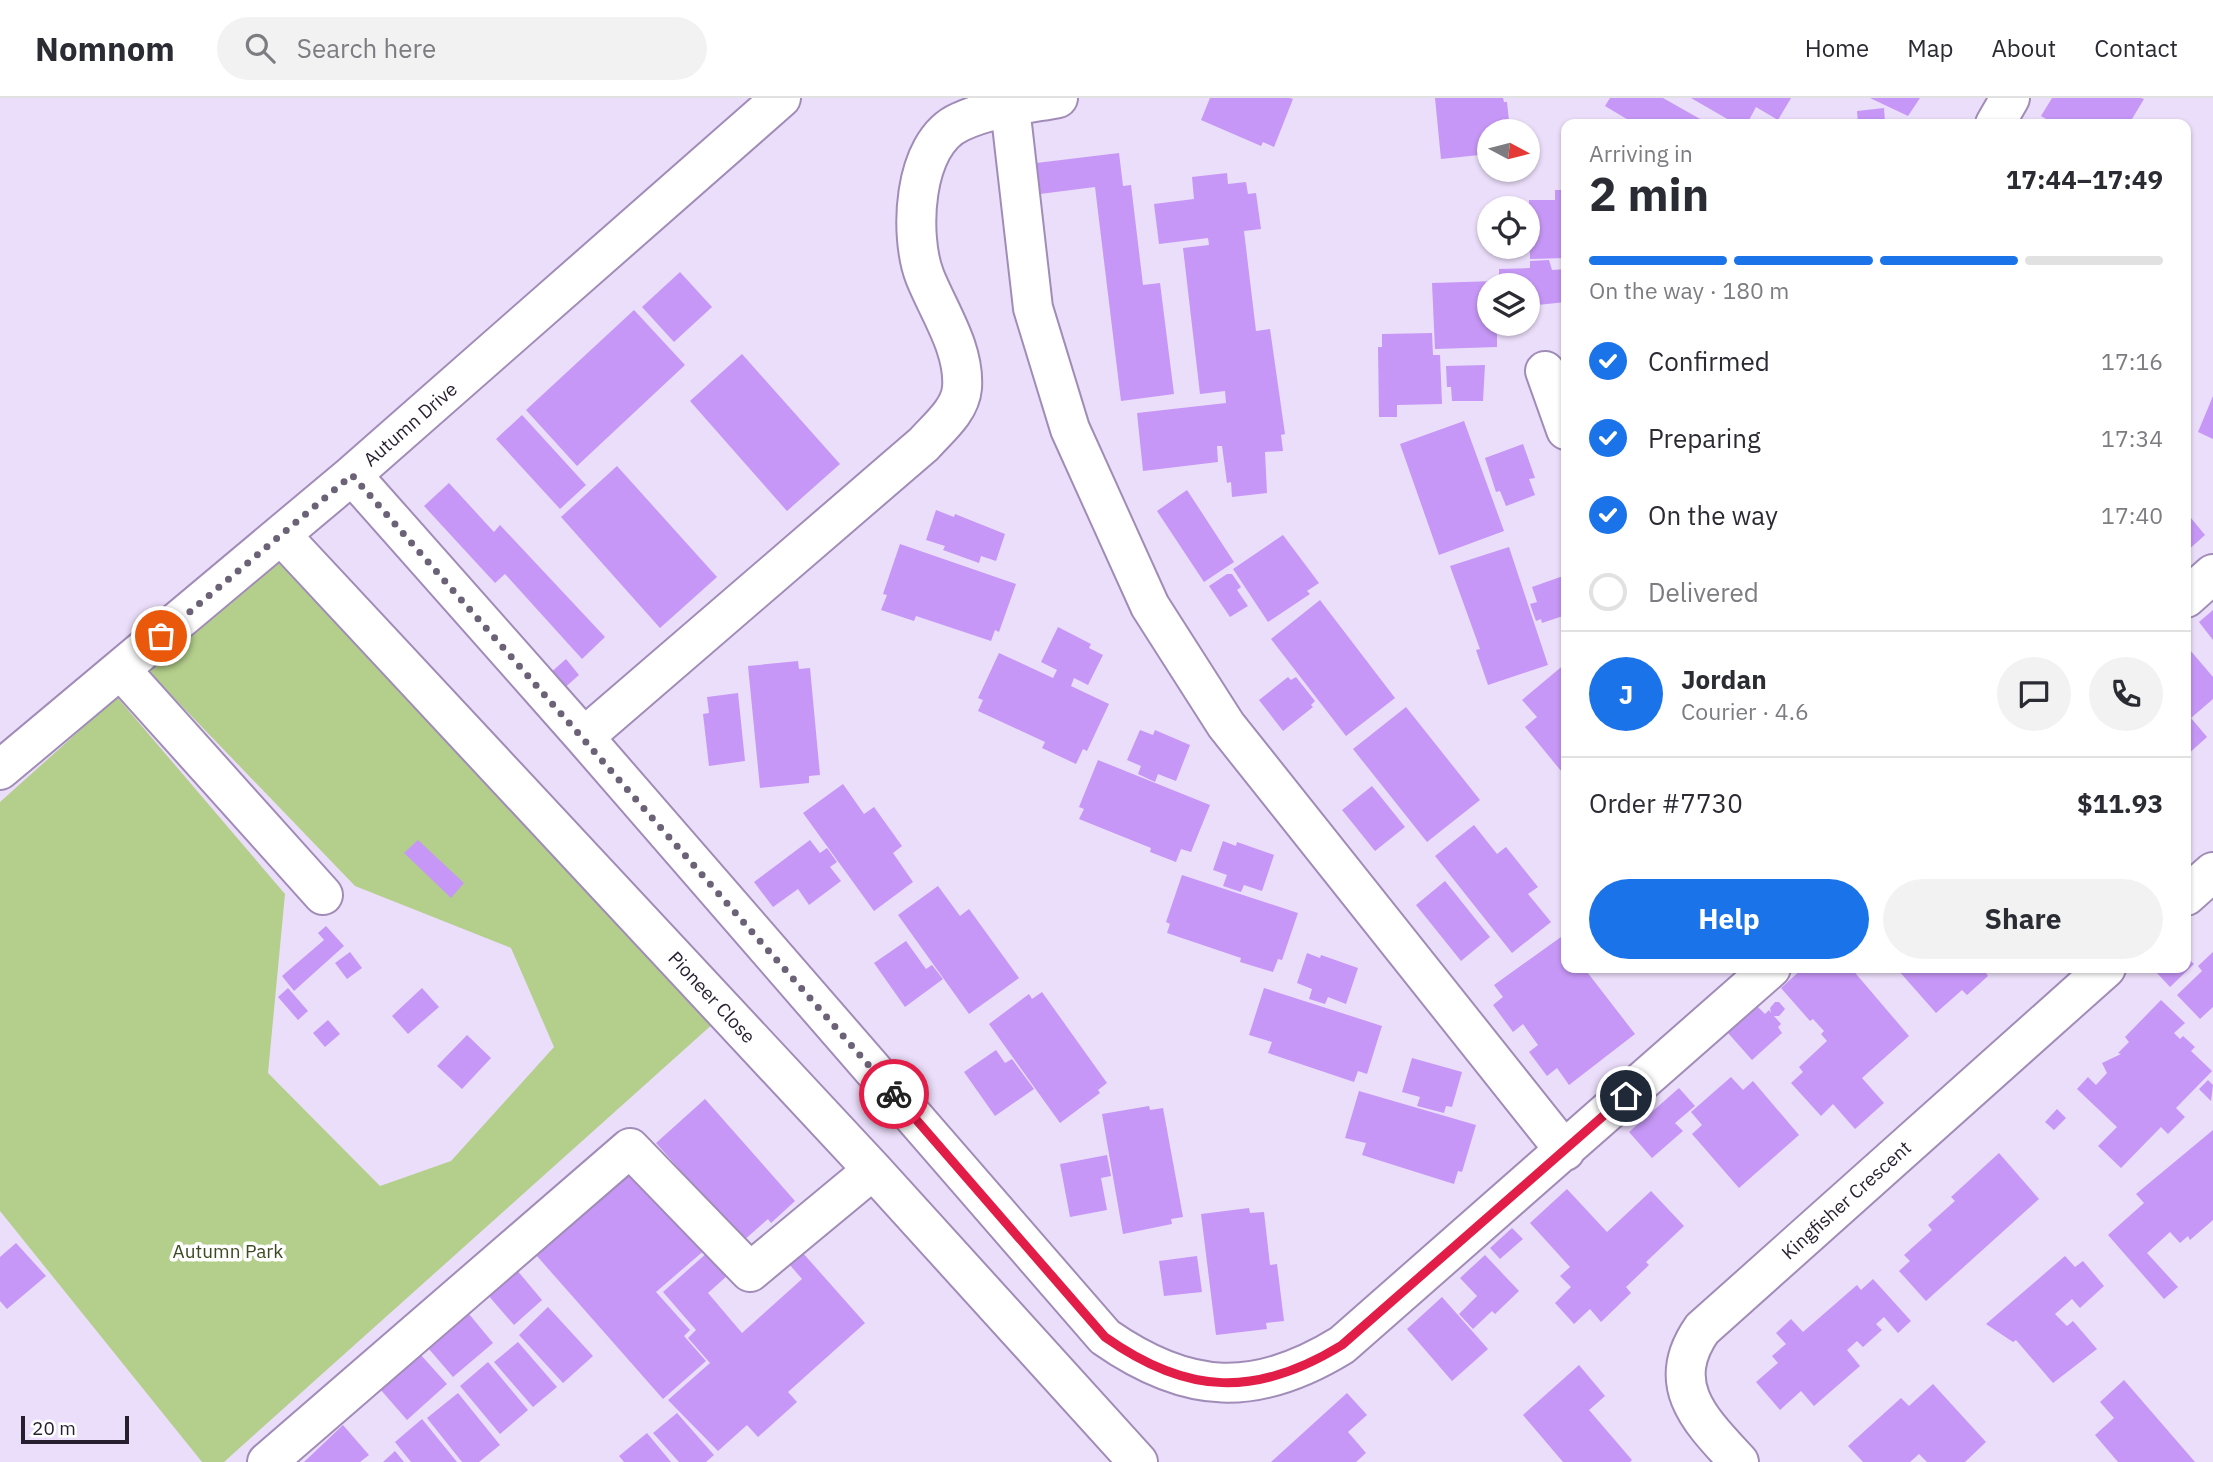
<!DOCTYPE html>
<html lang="en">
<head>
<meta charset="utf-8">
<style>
	:root { --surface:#fff; --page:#f2f2f3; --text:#2b2b33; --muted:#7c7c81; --line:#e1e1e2; --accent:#1a73e8 }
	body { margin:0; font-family:"IBM Plex Sans",sans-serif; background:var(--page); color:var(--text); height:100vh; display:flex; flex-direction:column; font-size:26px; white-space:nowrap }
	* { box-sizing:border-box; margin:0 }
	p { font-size:23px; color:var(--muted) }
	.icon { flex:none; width:38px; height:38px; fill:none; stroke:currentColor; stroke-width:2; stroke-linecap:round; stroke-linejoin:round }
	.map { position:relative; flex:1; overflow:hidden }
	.details { position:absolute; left:1561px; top:21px; width:630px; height:854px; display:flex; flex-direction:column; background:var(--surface); border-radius:14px; box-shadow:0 2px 5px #0004 }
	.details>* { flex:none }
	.needle { width:46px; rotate:97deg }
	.buttons { position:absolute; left:1477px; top:21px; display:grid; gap:14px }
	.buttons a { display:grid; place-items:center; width:63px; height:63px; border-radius:50%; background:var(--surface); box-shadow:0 2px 5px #0004; font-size:35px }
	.scale { position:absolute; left:21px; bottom:18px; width:108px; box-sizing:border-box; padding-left:7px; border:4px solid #271f30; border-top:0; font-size:19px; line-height:24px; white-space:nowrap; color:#271f30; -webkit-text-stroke:5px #fff; paint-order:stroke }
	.pin { position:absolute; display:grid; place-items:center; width:60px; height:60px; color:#fff; margin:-30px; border:4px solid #fff; border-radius:50%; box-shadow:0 2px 7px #0007 }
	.courier { position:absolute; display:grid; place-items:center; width:70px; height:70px; margin:-35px; border:5px solid #e11d48; border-radius:50%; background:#fff; color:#222; box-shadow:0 2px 9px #0007 }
	.headline em { font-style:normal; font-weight:700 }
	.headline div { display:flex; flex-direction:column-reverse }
	.headline { display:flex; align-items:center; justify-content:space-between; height:119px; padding:0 28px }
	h1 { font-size:46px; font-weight:700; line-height:52px }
	.bar { display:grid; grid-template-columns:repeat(4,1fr); gap:10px 7px; align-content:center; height:84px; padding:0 28px }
	.bar i { height:9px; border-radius:5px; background:var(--line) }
	.bar .selected { background:var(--accent) }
	.bar p { grid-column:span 4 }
	.line { display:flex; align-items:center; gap:18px; padding:0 28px; border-top:2px solid var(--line) }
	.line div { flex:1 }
	.round { display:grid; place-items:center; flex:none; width:74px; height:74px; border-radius:37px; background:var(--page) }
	ol { padding:0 28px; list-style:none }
	li { display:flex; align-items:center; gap:21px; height:77px }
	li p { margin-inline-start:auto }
	li .icon { padding:7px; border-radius:50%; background:var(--accent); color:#fff; stroke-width:4 }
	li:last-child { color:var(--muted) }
	li i { width:38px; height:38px; border:4px solid var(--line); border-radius:50% }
	.button { display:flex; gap:14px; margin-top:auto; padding:14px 28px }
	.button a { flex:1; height:80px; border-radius:42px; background:var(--accent); color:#fff; font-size:28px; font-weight:700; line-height:80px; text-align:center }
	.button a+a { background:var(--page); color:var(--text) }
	header { display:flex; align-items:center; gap:42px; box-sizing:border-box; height:98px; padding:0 35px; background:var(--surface); border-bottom:2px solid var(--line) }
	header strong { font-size:33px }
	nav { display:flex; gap:38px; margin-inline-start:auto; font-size:24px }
	.search { width:490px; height:63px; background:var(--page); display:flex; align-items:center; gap:18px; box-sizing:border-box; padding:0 24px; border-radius:38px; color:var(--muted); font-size:26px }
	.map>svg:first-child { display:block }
	.green { fill:#b4cf8b }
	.building { fill:#c697f6 }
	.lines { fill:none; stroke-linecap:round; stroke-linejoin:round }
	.minor-casing { stroke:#a18cb8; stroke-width:42 }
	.minor { stroke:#fff; stroke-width:38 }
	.done { stroke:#6c6277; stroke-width:7; stroke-dasharray:0 12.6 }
	.route { stroke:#e11d48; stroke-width:9 }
	.labels { text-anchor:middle; stroke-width:7; stroke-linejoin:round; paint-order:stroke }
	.street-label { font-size:19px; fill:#271f30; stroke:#fff }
	.park-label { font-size:19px; fill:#3b4a20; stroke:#fff }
</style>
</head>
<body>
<header>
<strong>Nomnom</strong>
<div class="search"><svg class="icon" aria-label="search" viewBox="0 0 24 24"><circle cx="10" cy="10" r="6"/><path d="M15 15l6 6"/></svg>Search here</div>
<nav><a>Home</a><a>Map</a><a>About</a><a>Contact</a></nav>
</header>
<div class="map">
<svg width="2213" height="1364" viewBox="0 0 2213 1364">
	<rect width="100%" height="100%" fill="#ebdefa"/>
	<path class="green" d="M281,437L615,824L715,924L224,1364H202L0,1113V704L117,599L285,796L268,975L380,1088L451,1063L554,949L511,850L355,788L149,574Z"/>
	<path class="building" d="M1210,0H1290L1293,1L1274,49L1263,44L1261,48L1201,22Z
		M1435,0H1503L1504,4H1507L1510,33H1489V56L1441,61Z
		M1610,0H1663L1709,26H1628L1630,23L1605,8Z
		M1691,0H1791L1778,22L1756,9L1747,26H1736Z
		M1870,0H1920L1908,18Z
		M2052,0H2141L2144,1L2129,26H2055L2041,18Z
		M1884,10L1885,24L1918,21V26H1858L1857,13Z
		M1119,55L1123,88L1131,87L1143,187L1160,185L1174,296L1121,303L1095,89L1032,97L1028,66Z
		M1227,75L1228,86L1246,84L1248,96L1256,95L1261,131L1244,133L1256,233L1270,231L1285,336L1281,337L1283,353L1265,354L1267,395L1232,399L1231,384L1227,385L1222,348H1217L1218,364L1143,373L1137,315L1226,305L1225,293L1200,296L1183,150L1209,147L1208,140L1159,146L1154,106L1194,101L1192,79Z
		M1555,92H1566V160L1530,161L1529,102H1555Z
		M1549,162L1552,172L1566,171V204L1528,208V187H1499V171L1530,170V163Z
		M680,174L712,209L674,244L642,209Z
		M1496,183V187H1489V226H1497V249L1435,251L1432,185Z
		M634,212L685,267L577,368L526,312Z
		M1432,235L1433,257H1440L1442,306L1397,307V319H1379L1378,249H1382V236Z
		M742,256L840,366L787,413L690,303Z
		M1485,267L1483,303H1452L1451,289H1447L1446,268Z
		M2213,298V341L2198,334Z
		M522,317L586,387L560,411L496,341Z
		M1464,323L1504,433L1439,457L1400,346Z
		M1523,346L1535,380L1529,381L1535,397L1506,408L1500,393L1496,394L1485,360Z
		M617,368L717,479L660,530L561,419Z
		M449,385L494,434L500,427L605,539L582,561L505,476L495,485L424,408Z
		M1187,392L1234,464L1204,484L1157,413Z
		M936,412L954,419L955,416L1005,436L996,463L981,458L979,465L943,452L945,448L926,442Z
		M2186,414L2205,437L2186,454Z
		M1283,437L1319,485L1307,493L1310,496L1268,524L1233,471Z
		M900,446L1016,486L999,534L995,532L991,543L916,518L914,523L881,512L887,497L883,496Z
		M1509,449L1548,567L1488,587L1476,552L1480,551L1450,468Z
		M1227,476H1232L1241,489L1237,492L1248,508L1230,519L1209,488Z
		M1566,477V517L1542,525L1541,521L1536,523L1530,506L1537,504L1532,489Z
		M1320,502L1395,600L1346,638L1271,541Z
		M2213,512V542L2199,524Z
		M1058,529L1091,546L1089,550L1103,557L1088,587L1074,580L1071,588L1109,606L1087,653L1083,651L1076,666L1042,650L1045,644L978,613L983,602L978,600L999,555L1053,580L1057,572L1041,564Z
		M2190,552L2213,579V601L2191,620L2207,639L2186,658V556Z
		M566,561L579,577L561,593L548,577Z
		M798,563L799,571L810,570L820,677L809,678V685L760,690L748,568Z
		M1566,565V679L1525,629L1537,619L1522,602Z
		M1288,579L1291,582L1296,579L1315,603L1311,607L1313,609L1283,633L1259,602Z
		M738,595L745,663L709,668L703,616L709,615L707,599Z
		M1406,609L1480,702L1427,744L1353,651Z
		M1140,632L1153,637L1155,632L1190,647L1176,683L1158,676L1155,684L1138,676L1141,668L1127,662Z
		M1098,662L1210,707L1191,754L1181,751L1176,764L1150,754L1151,750L1079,721L1084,711L1079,709Z
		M843,686L864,716L874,709L902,748L893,755L913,784L874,813L803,715Z
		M1372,688L1405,729L1375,753L1342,712Z
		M1474,727L1497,756L1506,749L1538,789L1528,796L1551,824L1512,855L1435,758Z
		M418,742L464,785L451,800L404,755Z
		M810,742L820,755L827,750L837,764L830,769L841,783L809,807L798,791L773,809L754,784Z
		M1223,743L1236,748L1237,744L1274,757L1262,793L1244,787L1241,794L1223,788L1227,777L1213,772Z
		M1182,777L1298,815L1282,862L1278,861L1273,874L1240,864L1241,860L1167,835L1170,826L1166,824Z
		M1445,783L1490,839L1461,863L1416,807Z
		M938,788L960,818L969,811L1019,880L969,916L898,817Z
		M326,828L344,848L294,893L282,878L324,842L318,835Z
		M1561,839L1566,847V870H1584L1635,936L1569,987L1557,970L1547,978L1529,954L1538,947L1523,926L1513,934L1493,907L1503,899L1494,887Z
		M906,843L926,871L932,867L943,881L905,909L874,865Z
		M350,854L362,870L347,881L335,865Z
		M2213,854V909L2200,921L2177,897L2202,873L2198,868Z
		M1307,855L1320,860L1321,857L1358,870L1346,906L1328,899L1325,906L1309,901L1312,891L1297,885Z
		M2186,858L2194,866L2170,889L2157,875L2162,870H2186Z
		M1803,870H1851L1909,938L1862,980L1884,1005L1855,1031L1833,1006L1821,1018L1791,985L1803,974L1799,969L1827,943L1821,936L1824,933L1813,921L1810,923L1781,890Z
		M1901,870H1986L1984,872L1988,878L1967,897L1962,892L1936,915L1898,872Z
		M288,890L308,913L298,922L278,899Z
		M422,890L439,909L408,936L392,918Z
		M1264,890L1382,928L1367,976L1358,973L1354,984L1268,955L1272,944L1249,937Z
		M1042,894L1107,985L1098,992L1100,995L1060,1025L989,926L1029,896L1032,901Z
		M2161,902L2185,925L2174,935L2180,941L2183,938L2195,949L2191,953L2212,973L2176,1010L2185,1019L2168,1036L2161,1029L2121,1070L2098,1048L2117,1029L2077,991L2088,979L2096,987L2107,975L2102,965L2121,956L2118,955L2129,944L2125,939Z
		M1775,904H1779L1785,911L1779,918H1774L1781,926L1778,929L1782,935L1752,962L1728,935L1758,909L1765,916L1769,912L1771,915L1770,910Z
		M328,922L340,936L325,949L313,935Z
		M467,937L491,960L462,991L437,968Z
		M996,952L1005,965L1012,961L1034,991L995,1018L964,974Z
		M1412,960L1462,974L1452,1009L1446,1008L1444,1015L1417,1008L1420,999L1402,994Z
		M1731,979L1743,992L1753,983L1799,1037L1739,1090L1692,1036L1702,1027L1691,1014Z
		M2208,982L2213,987L2211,1003L2199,991Z
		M1679,990L1695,1008L1675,1025L1683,1033L1652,1060L1629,1034Z
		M1359,993L1476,1027L1462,1074L1458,1073L1454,1086L1362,1057L1366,1045L1345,1040Z
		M705,1001L795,1103L771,1125L768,1121L743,1143L656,1045Z
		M1149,1008L1150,1012L1163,1010L1183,1119L1171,1121L1172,1126L1123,1136L1102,1016Z
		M2057,1011L2066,1020L2054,1032L2045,1024Z
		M2213,1032V1122L2190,1142L2188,1138L2180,1145L2170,1134L2147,1155L2178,1189L2164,1201L2108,1137L2144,1105L2136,1096Z
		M1999,1055L2039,1101L1926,1203L1899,1173L1910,1163L1904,1157L1932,1132L1928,1127L1955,1103L1951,1099Z
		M1107,1057L1111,1078L1101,1080L1107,1112L1070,1119L1060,1066Z
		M633,1073L707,1150L656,1194L690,1232L684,1238L706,1263L663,1301L529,1149L587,1104L592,1109Z
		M1567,1091L1607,1134L1651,1093L1684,1128L1646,1164L1649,1167L1626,1189L1631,1195L1601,1224L1590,1211L1574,1226L1555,1205L1571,1189L1560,1178L1570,1169L1530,1125Z
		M1249,1110L1250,1115L1264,1114L1270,1167L1277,1166L1284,1223L1266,1225L1267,1231L1216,1237L1201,1116Z
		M1512,1130L1523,1141L1500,1161L1490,1150Z
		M16,1145L46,1178L7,1211L0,1203V1159Z
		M708,1154L728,1177L708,1195L742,1235L802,1181L789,1166L802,1154L865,1225L788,1294L797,1304L758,1339L747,1327L718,1353L668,1302L710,1265L688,1240L696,1232L663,1194Z
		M1485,1157L1519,1193L1495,1216L1492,1213L1473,1231L1459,1216L1477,1198L1460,1180Z
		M1197,1158L1202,1194L1164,1198L1159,1163Z
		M2065,1158L2075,1169L2083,1163L2104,1188L2080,1210L2072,1201L2055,1216L2067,1228L2073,1223L2097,1251L2053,1285L2016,1242L2013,1244L1986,1226Z
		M516,1171L542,1202L514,1227L487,1196Z
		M1873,1181L1911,1223L1898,1235L1884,1219L1876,1226L1882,1232L1863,1249L1857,1243L1847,1252L1860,1268L1814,1308L1801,1293L1780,1312L1756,1284L1778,1265L1772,1258L1786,1246L1776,1235L1791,1221L1803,1234L1857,1187L1861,1192Z
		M1442,1199L1488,1251L1452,1283L1407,1231Z
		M548,1209L593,1258L563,1285L519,1237Z
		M469,1216L493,1245L453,1279L429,1251Z
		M518,1244L557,1289L533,1309L494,1264Z
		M420,1256L447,1286L407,1322L380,1291Z
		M488,1264L528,1312L500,1336L460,1288Z
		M1579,1267L1605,1298L1589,1312L1632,1362L1630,1364H1563L1523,1317Z
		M2124,1282L2195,1364H2118L2095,1337L2114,1320L2100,1304Z
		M1933,1286L1986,1344L1965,1364H1927L1919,1356L1910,1364H1863L1848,1348L1901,1300L1909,1308Z
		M458,1295L500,1347L479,1364H462L427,1320Z
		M1347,1295L1367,1317L1348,1334L1366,1355L1356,1364H1271Z
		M677,1315L714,1357L706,1364H679L653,1335Z
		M422,1321L457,1364H411L395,1344Z
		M343,1327L369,1357L360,1364H304Z
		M647,1335L671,1364H624L619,1358Z
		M395,1353L404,1364H383Z"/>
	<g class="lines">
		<defs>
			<path id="minor" d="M1010,9L1033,210L1070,331L1150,508L1226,627L1565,1053
				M1995,26L2010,0
				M1545,273L1566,332
				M352,377L584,639L1105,1239C1188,1297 1256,1300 1342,1247L1771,870
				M281,437L873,1072L1138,1364
				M2186,500L2213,476
				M121,572L323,797
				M584,639L924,346C938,330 960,313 962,290C965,251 939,214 925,179C909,139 912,45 960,24C990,10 1026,6 1058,0
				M0,672L352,377L781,0
				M2186,798L2213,774
				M267,1364L630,1050L750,1174L873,1072
				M1739,1364C1701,1323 1663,1287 1702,1231L2106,870"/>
		</defs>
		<use href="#minor" class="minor-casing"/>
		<use href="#minor" class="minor"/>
	</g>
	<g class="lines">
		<path class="done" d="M161,538L352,377L894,996"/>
		<path class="route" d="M894,996L1105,1239C1187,1297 1256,1300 1342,1247L1626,998"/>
	</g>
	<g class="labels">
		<g class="street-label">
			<text transform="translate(410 326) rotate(-41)" y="7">Autumn Drive</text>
			<text transform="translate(712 899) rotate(47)" y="7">Pioneer Close</text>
			<text transform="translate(1846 1102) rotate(-42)" y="7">Kingfisher Crescent</text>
		</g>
		<g class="park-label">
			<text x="228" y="1160">Autumn Park</text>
		</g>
	</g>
</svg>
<div class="buttons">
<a><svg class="needle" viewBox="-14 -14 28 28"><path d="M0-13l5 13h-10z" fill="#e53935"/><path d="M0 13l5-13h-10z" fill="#7c7c81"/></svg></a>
<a><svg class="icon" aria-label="locate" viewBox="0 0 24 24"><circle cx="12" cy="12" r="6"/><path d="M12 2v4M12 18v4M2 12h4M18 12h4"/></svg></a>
<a><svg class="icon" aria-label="layers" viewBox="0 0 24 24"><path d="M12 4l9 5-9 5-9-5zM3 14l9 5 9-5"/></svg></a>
</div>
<div class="scale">20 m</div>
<div class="pin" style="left:161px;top:538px;background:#ea580c"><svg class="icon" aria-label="bag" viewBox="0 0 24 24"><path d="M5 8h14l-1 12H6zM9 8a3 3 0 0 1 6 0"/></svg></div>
<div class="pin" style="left:1626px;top:998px;background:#1f2937"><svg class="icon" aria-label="home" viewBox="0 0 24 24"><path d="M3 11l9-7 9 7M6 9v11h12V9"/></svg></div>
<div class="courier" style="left:894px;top:996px"><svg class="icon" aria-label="bike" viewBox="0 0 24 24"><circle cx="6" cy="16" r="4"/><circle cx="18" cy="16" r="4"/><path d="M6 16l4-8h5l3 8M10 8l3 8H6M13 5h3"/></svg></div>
<section class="details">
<div class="headline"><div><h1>2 min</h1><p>Arriving in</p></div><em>17:44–17:49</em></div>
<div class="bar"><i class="selected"></i><i class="selected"></i><i class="selected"></i><i></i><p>On the way · 180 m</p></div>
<ol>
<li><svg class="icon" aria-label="check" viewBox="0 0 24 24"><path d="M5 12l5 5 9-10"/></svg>Confirmed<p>17:16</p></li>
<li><svg class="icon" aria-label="check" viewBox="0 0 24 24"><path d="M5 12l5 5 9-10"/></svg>Preparing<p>17:34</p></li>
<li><svg class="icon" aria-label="check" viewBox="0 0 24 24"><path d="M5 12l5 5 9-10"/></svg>On the way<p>17:40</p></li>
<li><i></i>Delivered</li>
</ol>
<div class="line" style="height:126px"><b class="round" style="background:var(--accent);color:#fff">J</b><div><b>Jordan</b><p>Courier · 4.6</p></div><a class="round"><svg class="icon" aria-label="chat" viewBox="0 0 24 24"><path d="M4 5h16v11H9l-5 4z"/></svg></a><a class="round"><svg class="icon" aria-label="phone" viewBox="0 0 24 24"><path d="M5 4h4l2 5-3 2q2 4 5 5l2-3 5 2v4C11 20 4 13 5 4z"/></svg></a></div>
<div class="line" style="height:91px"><div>Order #7730</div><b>$11.93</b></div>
<div class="button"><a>Help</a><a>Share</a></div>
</section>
</div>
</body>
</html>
